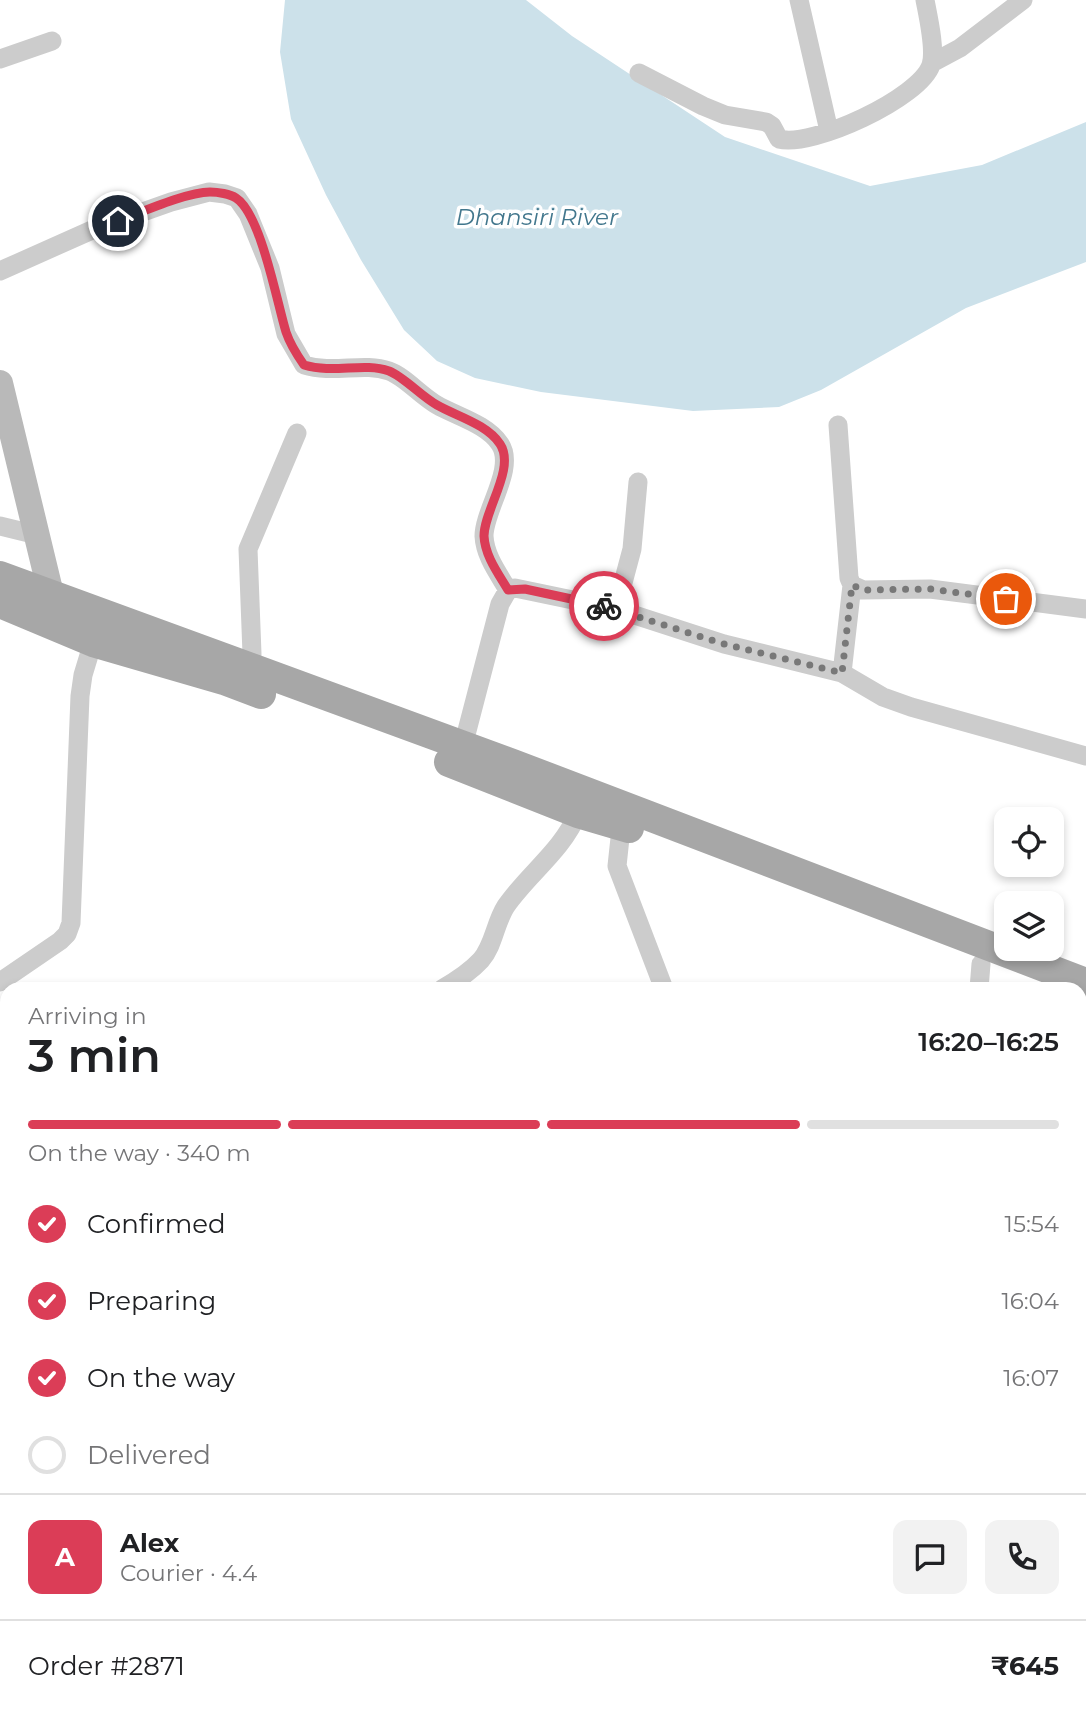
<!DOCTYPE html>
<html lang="en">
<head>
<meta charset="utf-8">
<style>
	:root { --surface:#fff; --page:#f2f2f2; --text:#202124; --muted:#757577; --line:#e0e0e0; --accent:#db3d57 }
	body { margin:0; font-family:Montserrat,sans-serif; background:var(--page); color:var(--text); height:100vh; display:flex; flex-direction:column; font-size:26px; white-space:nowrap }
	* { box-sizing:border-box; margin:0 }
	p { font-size:23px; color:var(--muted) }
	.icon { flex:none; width:38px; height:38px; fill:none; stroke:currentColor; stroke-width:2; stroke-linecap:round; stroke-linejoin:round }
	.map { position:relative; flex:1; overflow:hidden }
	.panel { position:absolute; left:0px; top:982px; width:1087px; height:744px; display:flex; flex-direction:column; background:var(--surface); border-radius:21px 21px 0 0; box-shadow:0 4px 10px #0003 }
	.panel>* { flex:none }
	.fabs { position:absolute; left:994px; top:807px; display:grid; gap:14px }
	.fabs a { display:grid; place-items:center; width:70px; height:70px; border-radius:14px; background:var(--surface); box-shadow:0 4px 10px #0003; font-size:35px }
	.pin { position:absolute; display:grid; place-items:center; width:60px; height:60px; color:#fff; margin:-30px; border:4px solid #fff; border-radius:50%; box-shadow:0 2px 7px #0007 }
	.courier { position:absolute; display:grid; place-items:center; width:70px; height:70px; margin:-35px; border:5px solid #db3d57; border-radius:50%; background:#fff; color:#222; box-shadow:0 2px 9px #0007 }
	.overview em { font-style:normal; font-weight:600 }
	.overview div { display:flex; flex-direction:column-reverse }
	.overview { display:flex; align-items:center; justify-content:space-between; height:119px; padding:0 28px }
	h1 { font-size:46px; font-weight:600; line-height:52px }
	.bar { display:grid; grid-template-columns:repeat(4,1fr); gap:10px 7px; align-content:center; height:84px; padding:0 28px }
	.bar i { height:9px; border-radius:5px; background:var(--line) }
	.bar .selected { background:var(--accent) }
	.bar p { grid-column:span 4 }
	.line { display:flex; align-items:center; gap:18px; padding:0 28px; border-top:2px solid var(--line) }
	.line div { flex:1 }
	.round { display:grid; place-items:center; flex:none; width:74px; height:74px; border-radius:14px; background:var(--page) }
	ol { padding:0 28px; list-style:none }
	li { display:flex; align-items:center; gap:21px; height:77px }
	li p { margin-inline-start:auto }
	li .icon { padding:7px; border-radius:50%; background:var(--accent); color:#fff; stroke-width:4 }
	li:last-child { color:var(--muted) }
	li i { width:38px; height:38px; border:4px solid var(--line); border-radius:50% }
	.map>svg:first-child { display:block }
	.water { fill:#cce1ea }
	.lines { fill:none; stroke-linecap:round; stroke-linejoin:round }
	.street { stroke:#ccc; stroke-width:19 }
	.secondary { stroke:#b9b9b9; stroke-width:26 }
	.primary { stroke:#a7a7a7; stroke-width:30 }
	.done { stroke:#787878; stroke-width:7; stroke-dasharray:0 12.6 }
	.route { stroke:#db3d57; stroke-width:9 }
	.labels { text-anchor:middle; stroke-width:7; stroke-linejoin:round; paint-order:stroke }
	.water-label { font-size:23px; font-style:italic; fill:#42778d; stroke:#fff }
</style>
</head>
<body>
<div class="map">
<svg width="1086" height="1725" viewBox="0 0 1086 1725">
	<rect width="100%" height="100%" fill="#fff"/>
	<path class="water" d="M285,0H526L572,36L725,137L870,186L982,165L1086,122V262L966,308L821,390L779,407L693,411L541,392L475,378L437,361L404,330L361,260L326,195L291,119L280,52Z
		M11,1718H655L658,1725H0Z"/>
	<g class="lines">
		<path class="street" d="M799,0L829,131
			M0,59L52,41
			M932,63L960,48L1023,0
			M639,73L703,106L725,115L766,122L772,126L779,139C812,148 920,98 931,65C936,50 928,16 925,0
			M0,271L92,230L171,202L209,192L225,194L237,198L248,214L270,268L286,334L304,365C334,374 363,362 389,371C404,376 421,396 437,405C456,416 487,424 500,444C516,468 484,510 484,536C485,556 498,573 508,590
			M838,425L849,578L852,585L863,590L930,589L1086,609
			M0,526L37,535
			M616,609L632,549L638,482
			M248,667L252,654L248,549L297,433
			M842,673L852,585
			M463,746L500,604L508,590L515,588L616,609L724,644L842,673L883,697L911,707L1086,756
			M624,826L620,838L617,866L664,989
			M0,982L60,941L67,934L71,923L80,696L83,675L93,642
			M442,989C456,981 470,972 481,960C494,945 495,923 506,906C529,873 562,851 578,813
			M979,989L981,964
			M0,1021L7,1045
			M1080,1442L1086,1440
			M0,1477L7,1474
			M0,1690L7,1687
			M961,1718L964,1725"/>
		<path class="secondary" d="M0,383L51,594"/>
		<path class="primary" d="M0,576L513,764L1086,983
			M0,603L93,642L224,680L261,694
			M449,762L578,813L629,828"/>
	</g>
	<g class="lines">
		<path class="done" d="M604,606L724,644L842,673L852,585L863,590L930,589L1006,599"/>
		<path class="route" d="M118,221C142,212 187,192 210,192C218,192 230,194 236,198C261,214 277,303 286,332C290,344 297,355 304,365C334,374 363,362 389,371C404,377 421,396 437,405C456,416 487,424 500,444C516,468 484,510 484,536C485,556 498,573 508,590L525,589L604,606"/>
	</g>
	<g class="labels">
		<g class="water-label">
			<text x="537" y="225">Dhansiri River</text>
		</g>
	</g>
</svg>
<div class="fabs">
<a><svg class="icon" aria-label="locate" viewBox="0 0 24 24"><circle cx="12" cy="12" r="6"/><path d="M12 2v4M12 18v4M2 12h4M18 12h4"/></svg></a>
<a><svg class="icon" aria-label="layers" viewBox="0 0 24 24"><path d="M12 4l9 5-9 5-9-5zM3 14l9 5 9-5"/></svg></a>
</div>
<div class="pin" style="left:1006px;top:599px;background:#ea580c"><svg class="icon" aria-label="bag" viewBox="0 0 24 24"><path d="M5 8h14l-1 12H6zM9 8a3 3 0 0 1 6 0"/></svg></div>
<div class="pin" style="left:118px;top:221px;background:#1f2937"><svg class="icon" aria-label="home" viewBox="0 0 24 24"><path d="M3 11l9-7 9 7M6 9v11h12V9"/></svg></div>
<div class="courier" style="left:604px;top:606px"><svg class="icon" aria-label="bike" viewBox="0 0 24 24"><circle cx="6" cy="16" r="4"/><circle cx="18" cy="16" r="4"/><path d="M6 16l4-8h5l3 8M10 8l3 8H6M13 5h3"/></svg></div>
<section class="panel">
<div class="overview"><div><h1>3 min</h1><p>Arriving in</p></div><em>16:20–16:25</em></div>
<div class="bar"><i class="selected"></i><i class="selected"></i><i class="selected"></i><i></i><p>On the way · 340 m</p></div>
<ol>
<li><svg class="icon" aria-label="check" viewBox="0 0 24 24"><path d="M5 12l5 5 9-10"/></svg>Confirmed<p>15:54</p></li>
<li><svg class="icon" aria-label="check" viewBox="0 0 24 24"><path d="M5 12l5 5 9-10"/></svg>Preparing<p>16:04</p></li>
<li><svg class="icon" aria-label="check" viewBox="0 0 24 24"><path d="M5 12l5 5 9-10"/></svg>On the way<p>16:07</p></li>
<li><i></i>Delivered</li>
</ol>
<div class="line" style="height:126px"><b class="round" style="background:var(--accent);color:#fff">A</b><div><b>Alex</b><p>Courier · 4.4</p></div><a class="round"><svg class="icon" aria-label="chat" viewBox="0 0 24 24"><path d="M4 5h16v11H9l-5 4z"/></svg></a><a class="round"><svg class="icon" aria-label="phone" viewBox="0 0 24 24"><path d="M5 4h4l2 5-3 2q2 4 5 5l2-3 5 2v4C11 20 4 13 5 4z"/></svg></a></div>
<div class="line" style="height:91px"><div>Order #2871</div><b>₹645</b></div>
</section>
</div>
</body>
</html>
